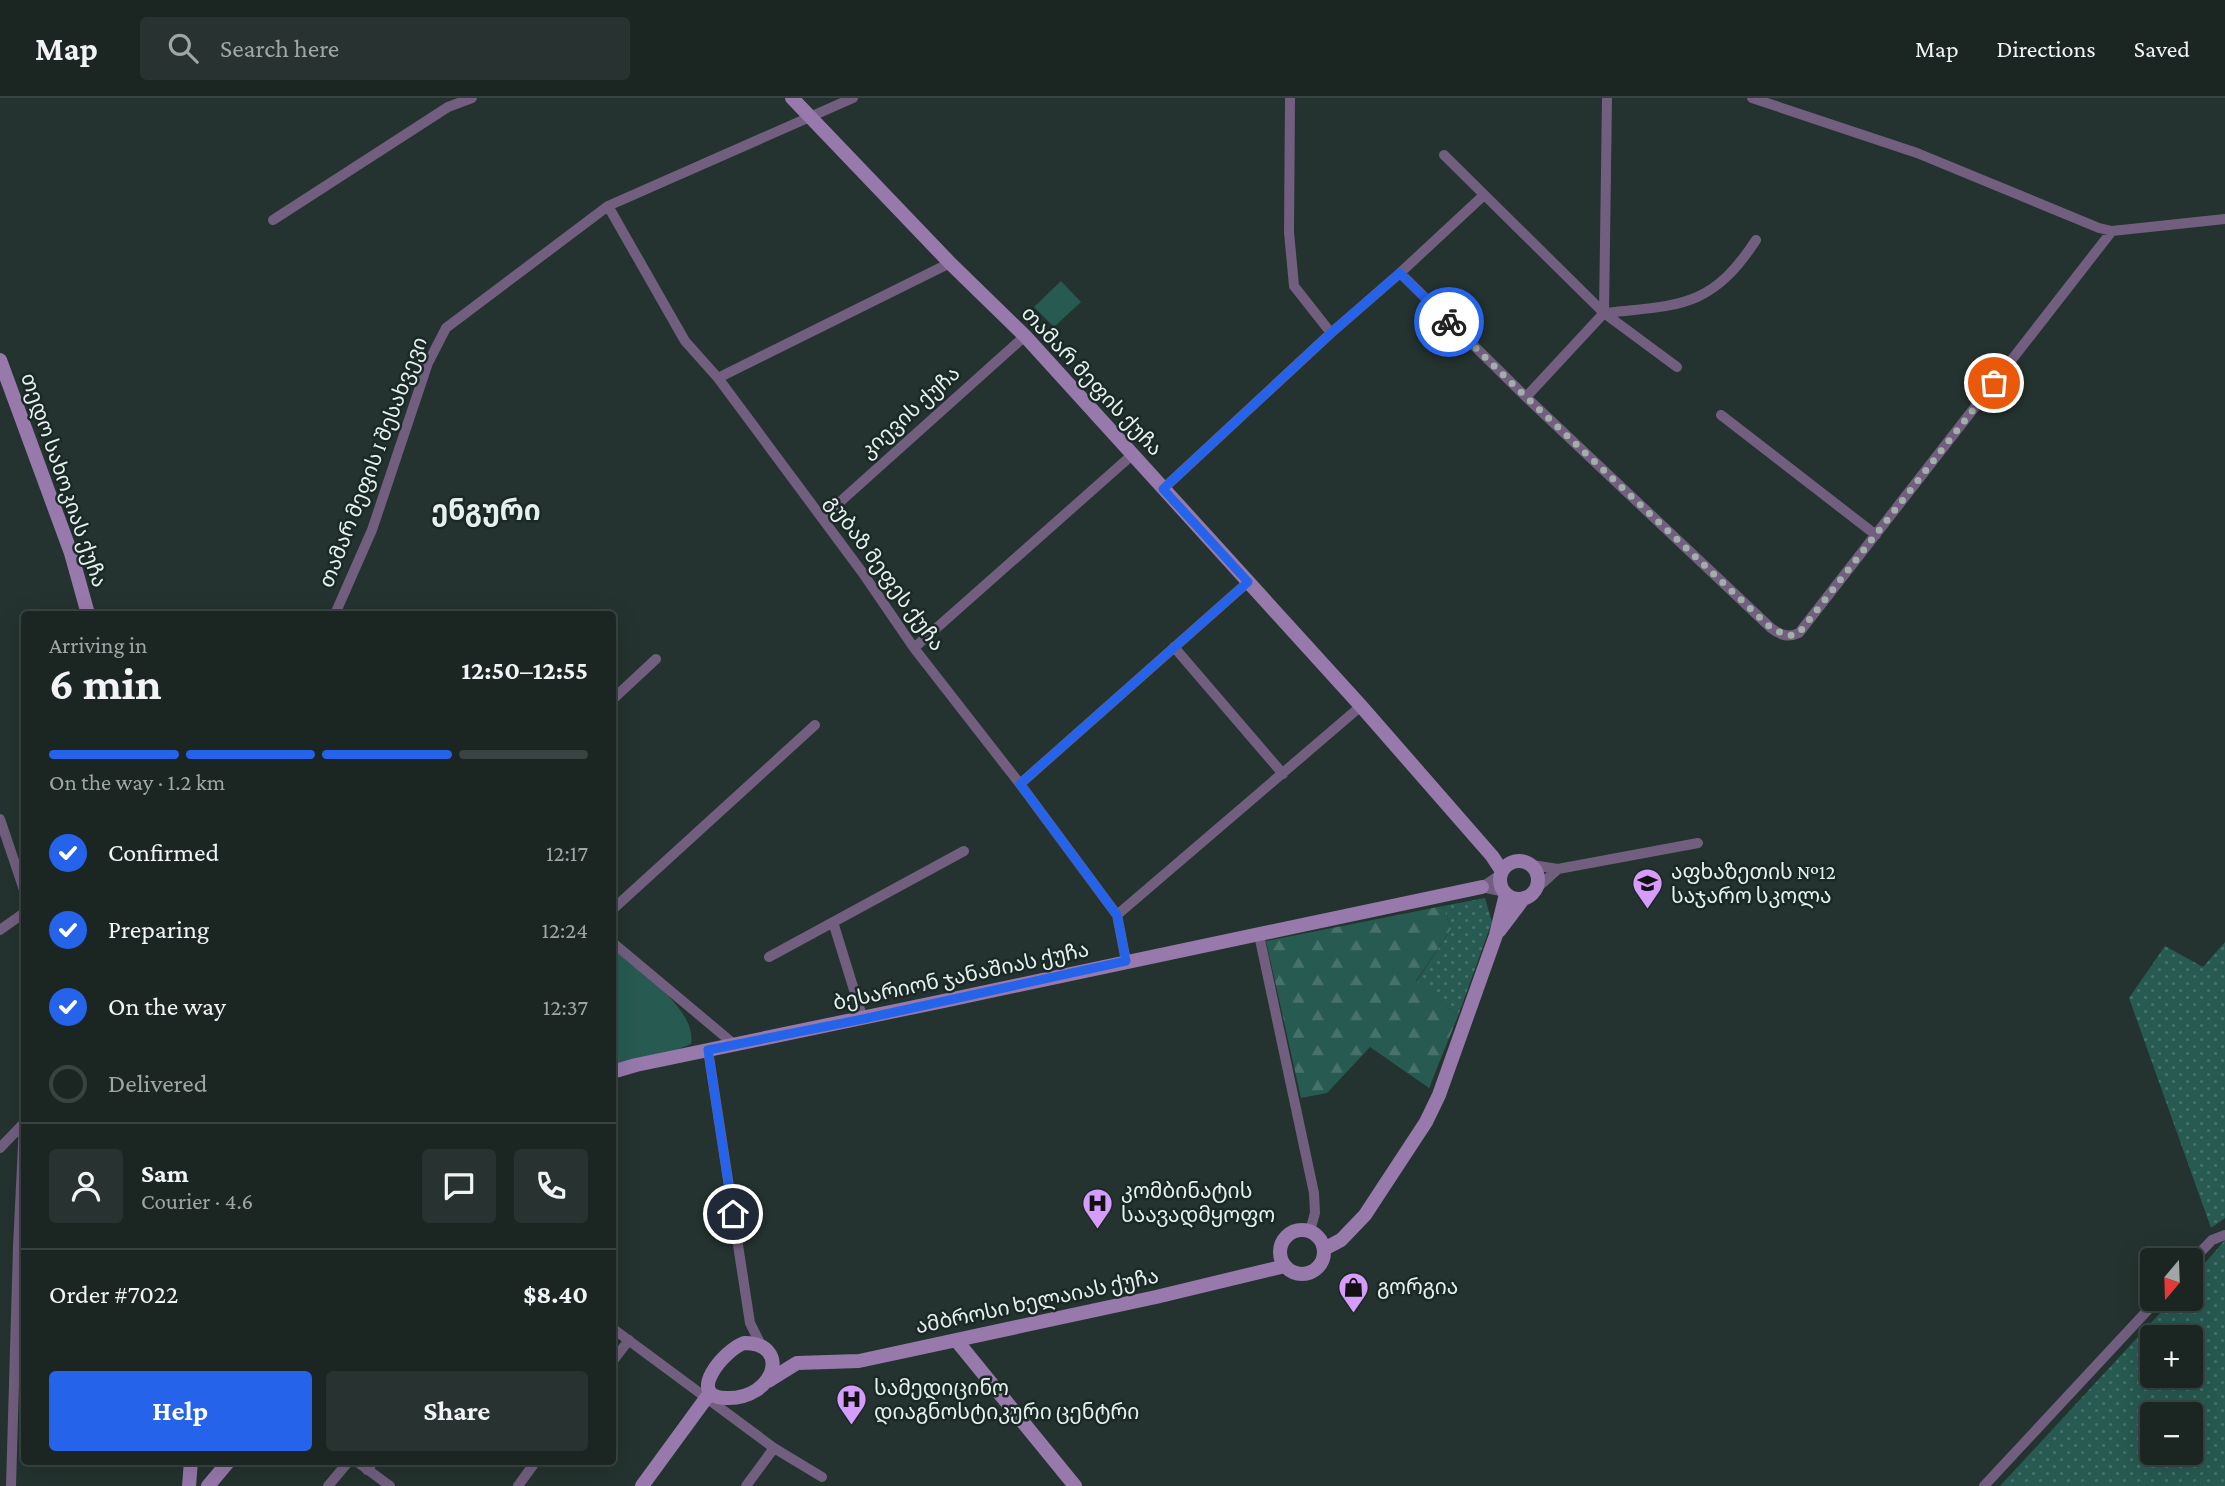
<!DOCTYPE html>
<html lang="en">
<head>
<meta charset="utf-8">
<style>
	:root { --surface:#1b2623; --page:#283230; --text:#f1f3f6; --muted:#a0a5a6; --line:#394341; --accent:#2563eb }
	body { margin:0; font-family:"Crimson Pro","Noto Sans Georgian",serif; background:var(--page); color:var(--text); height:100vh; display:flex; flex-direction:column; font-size:26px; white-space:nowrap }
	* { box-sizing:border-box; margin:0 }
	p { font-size:23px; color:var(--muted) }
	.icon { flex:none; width:38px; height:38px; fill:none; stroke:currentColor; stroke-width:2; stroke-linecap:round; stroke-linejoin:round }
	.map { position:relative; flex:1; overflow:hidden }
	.panel { position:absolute; left:21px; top:513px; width:595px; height:854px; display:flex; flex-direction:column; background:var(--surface); border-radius:7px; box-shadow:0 7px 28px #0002,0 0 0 2px var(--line) }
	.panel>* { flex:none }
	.needle { width:46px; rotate:199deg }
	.tools { position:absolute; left:2140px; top:1150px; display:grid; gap:14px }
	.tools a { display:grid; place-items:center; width:63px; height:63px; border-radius:7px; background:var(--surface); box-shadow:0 7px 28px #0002,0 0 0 2px var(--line); font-size:35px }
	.pin { position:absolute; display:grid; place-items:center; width:60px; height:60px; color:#fff; margin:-30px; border:4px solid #fff; border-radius:50%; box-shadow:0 2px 7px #0007 }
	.courier { position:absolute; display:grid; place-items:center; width:70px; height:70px; margin:-35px; border:5px solid #2563eb; border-radius:50%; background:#fff; color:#222; box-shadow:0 2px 9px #0007 }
	.overview em { font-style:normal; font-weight:700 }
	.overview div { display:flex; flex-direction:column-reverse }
	.overview { display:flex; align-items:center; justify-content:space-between; height:119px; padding:0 28px }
	h1 { font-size:46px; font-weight:700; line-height:52px }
	.bar { display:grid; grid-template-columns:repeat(4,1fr); gap:10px 7px; align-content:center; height:84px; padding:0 28px }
	.bar i { height:9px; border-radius:5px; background:var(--line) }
	.bar .active { background:var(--accent) }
	.bar p { grid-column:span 4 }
	.line { display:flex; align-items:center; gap:18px; padding:0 28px; border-top:2px solid var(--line) }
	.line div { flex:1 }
	.round { display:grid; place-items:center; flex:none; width:74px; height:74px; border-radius:7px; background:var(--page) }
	ol { padding:0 28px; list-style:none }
	li { display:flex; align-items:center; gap:21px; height:77px }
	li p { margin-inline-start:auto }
	li .icon { padding:7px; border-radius:50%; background:var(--accent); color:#fff; stroke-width:4 }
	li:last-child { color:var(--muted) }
	li i { width:38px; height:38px; border:4px solid var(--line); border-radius:50% }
	.cta { display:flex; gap:14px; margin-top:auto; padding:14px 28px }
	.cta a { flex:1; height:80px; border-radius:7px; background:var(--accent); color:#fff; font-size:28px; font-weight:700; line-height:80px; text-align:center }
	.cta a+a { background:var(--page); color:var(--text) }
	header { display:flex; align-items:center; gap:42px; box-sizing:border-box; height:98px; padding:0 35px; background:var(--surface); border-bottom:2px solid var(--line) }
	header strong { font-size:33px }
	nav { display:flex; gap:38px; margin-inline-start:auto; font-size:24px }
	.search { width:490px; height:63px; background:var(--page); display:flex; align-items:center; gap:18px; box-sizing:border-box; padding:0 24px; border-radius:7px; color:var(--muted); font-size:26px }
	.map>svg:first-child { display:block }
	.grass { fill:url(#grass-dots); fill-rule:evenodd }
	.forest { fill:url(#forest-firs) }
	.park { fill:#275a51 }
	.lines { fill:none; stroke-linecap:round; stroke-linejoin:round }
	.street { stroke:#725f7f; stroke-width:10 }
	.secondary { stroke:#9779ac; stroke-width:14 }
	.done { stroke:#a2aeaa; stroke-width:7; stroke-dasharray:0 12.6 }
	.route { stroke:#2563eb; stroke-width:9 }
	.labels { text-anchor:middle; stroke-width:5; stroke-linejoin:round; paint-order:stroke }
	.street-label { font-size:21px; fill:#e6f0ed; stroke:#1a2926 }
	.poi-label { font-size:21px; fill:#e6f0ed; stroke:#1a2926; text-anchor:start }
	.district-label { font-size:28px; font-weight:bold; fill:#e6f0ed; stroke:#1a2926 }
</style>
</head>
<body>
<header>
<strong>Map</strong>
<div class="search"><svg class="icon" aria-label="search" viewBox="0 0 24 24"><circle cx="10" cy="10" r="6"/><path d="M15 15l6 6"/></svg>Search here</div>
<nav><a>Map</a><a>Directions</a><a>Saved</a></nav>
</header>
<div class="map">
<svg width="2225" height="1388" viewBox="0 0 2225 1388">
	<defs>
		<pattern id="grass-dots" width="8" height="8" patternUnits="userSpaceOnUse" patternTransform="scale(1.75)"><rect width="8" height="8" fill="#275a51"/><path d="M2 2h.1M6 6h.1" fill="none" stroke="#46726a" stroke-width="1.8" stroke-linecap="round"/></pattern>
		<pattern id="forest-firs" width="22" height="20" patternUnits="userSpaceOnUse" patternTransform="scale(1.75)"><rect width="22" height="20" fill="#275a51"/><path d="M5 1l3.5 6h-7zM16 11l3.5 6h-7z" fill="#46726a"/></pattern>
	</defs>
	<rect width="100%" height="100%" fill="#24332f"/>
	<path class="grass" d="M1485,800L1492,824L1458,918L1416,884L1451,831L1443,808Z
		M2225,844V1120L2211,1130L2129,900L2165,848L2203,869Z
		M2225,1142V1388H2000L2173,1201L2191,1200V1181ZM2191,1239V1278H2152V1239ZM2191,1316V1354H2152V1316Z"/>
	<path class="forest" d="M1443,808L1451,831L1416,883L1458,918L1429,990L1370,949L1327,995L1301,1000L1266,843Z"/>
	<path class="park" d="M1061,183L1081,204L1054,229L1034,209Z
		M612,851C636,869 698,912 691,946L671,954L613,968Z"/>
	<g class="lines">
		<path class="street" d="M1290,0L1289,134L1294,188L1331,235
			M1752,0L1917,55L2099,130L2112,133L2225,121
			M1444,57L1604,215L1677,269
			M608,108L685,243L718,280L862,474L914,550L1020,686L1117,817L1126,863
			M273,122L448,9L472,0
			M1400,175L1484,97
			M1604,215L1607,0
			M1604,215C1679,207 1711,211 1756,142
			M718,280L950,165
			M1526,299L1604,215
			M1721,317L1876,437
			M1163,391L1331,235L1400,175L1526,299L1771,530C1780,537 1788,540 1799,535L2112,133
			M822,420L1025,238
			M335,516L372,432L428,265L446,230L608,108L853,0
			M1174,549L1283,676
			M914,550L1132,357
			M612,602L656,561
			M1020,686L1248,484
			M0,721L24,792
			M1532,767L1558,771L1698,745
			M1482,789L1505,794
			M1482,789L1500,777
			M1537,790L1558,771
			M612,812L815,627
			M1117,817L1361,608
			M833,824L863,921
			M0,832L24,815
			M1259,837L1314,1095L1315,1115L1310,1133
			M612,844L735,947
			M769,859L964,753
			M708,952L750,1225L761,1247
			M0,1050L24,1025
			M2191,1164L2212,1142L2225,1137
			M612,1230L774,1350L822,1379
			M612,1264L629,1242
			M356,1363L390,1388
			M367,1372L374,1363
			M11,1388L18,1149L24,1027
			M328,1388L349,1363
			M518,1388L536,1363
			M746,1388L774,1350
			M1984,1388L2159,1200"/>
		<path class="secondary" d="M792,0L950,165L1025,238L1361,608L1492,758L1502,773
			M0,262L71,455L88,516
			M1500 782a19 19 0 1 1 38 0a19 19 0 1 1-38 0Z
			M1499,833L1524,800
			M612,974L636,967C918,908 1201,850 1482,789
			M1280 1154a22 22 0 1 1 44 0a22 22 0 1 1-44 0Z
			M1324,1151L1341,1142L1365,1117L1426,1024L1439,997L1496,837L1506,796
			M956,1242L1075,1388
			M744,1245C792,1245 775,1302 726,1300C685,1299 724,1252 744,1245Z
			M768,1283L797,1265L859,1263L1156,1199L1285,1168
			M189,1388L191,1363
			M208,1388L229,1363
			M642,1388L707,1299"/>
	</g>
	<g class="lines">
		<path class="done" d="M1449,224L1526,299L1771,530L1788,538L1799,535L1994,285"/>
		<path class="route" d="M733,1116L708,952L863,921L1126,863L1117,817L1020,686L1248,484L1163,391L1331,235L1400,175L1449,224"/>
	</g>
	<defs>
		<symbol id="school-pin" viewBox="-11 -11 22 30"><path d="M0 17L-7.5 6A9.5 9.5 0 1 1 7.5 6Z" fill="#d59cfb" stroke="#1a2926"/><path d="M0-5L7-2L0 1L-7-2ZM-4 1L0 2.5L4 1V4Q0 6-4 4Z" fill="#111"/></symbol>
		<symbol id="hospital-pin" viewBox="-11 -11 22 30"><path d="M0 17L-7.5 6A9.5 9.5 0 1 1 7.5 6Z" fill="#d59cfb" stroke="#1a2926"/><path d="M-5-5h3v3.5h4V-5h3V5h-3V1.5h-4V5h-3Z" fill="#111"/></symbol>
		<symbol id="shop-pin" viewBox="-11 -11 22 30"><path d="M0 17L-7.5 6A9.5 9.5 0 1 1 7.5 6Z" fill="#d59cfb" stroke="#1a2926"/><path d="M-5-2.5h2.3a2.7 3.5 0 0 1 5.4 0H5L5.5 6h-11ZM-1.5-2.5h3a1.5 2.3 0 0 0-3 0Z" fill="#111"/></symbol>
	</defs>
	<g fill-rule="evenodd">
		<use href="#school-pin" x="1630" y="768" width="35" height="47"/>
		<use href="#hospital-pin" x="1080" y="1088" width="35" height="47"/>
		<use href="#shop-pin" x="1336" y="1172" width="35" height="47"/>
		<use href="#hospital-pin" x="834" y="1284" width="35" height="47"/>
	</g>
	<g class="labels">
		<g class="street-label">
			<text transform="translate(1092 283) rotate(47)" y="7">თამარ მეფის ქუჩა</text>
			<text transform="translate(910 314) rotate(-42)" y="7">კიევის ქუჩა</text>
			<text transform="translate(373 364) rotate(-69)" y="7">თამარ მეფის I შესახვევი</text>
			<text transform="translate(64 382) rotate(71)" y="7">თედო სახოკიას ქუჩა</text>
			<text transform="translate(885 475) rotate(54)" y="7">გუბაზ მეფეს ქუჩა</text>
			<text transform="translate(961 878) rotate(-12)" y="7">ბესარიონ ჯანაშიას ქუჩა</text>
			<text transform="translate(1037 1203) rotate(-12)" y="7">ამბროსი ხელაიას ქუჩა</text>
		</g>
		<g class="poi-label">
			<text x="1671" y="781">აფხაზეთის №12<tspan x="1671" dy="24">საჯარო სკოლა</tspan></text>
			<text x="1121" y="1100">კომბინატის<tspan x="1121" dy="24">საავადმყოფო</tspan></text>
			<text x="1377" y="1196">გორგია</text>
			<text x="874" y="1297">სამედიცინო<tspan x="874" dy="24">დიაგნოსტიკური ცენტრი</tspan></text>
		</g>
		<g class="district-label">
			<text x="486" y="422">ენგური</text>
		</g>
	</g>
</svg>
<div class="tools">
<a><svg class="needle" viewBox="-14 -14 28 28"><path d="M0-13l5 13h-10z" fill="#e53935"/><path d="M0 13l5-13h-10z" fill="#a0a5a6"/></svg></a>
<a>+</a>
<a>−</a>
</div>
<div class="pin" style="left:1994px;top:285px;background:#ea580c"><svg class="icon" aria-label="bag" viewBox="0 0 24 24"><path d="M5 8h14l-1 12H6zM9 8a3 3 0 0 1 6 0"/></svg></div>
<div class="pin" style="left:733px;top:1116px;background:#1f2937"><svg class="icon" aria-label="home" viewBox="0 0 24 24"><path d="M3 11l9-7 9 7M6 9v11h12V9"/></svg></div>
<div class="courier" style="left:1449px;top:224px"><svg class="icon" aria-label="bike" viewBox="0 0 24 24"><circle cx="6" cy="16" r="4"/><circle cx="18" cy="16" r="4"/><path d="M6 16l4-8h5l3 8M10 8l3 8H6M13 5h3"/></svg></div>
<section class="panel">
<div class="overview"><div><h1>6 min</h1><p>Arriving in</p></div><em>12:50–12:55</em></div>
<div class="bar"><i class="active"></i><i class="active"></i><i class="active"></i><i></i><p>On the way · 1.2 km</p></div>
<ol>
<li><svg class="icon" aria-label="check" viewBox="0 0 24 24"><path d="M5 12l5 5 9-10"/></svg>Confirmed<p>12:17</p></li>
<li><svg class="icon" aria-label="check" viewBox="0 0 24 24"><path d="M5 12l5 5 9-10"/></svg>Preparing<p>12:24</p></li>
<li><svg class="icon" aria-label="check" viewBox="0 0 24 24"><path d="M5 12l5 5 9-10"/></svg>On the way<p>12:37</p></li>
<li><i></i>Delivered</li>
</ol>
<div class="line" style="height:126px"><a class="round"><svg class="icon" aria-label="person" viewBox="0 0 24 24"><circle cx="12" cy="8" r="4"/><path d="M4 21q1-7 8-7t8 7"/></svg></a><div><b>Sam</b><p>Courier · 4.6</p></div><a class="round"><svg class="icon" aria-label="chat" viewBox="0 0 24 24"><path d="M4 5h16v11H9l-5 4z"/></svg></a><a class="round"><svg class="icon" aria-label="phone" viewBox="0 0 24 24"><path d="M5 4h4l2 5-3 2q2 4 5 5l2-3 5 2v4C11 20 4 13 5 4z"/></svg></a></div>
<div class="line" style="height:91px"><div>Order #7022</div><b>$8.40</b></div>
<div class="cta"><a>Help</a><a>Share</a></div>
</section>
</div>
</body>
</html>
